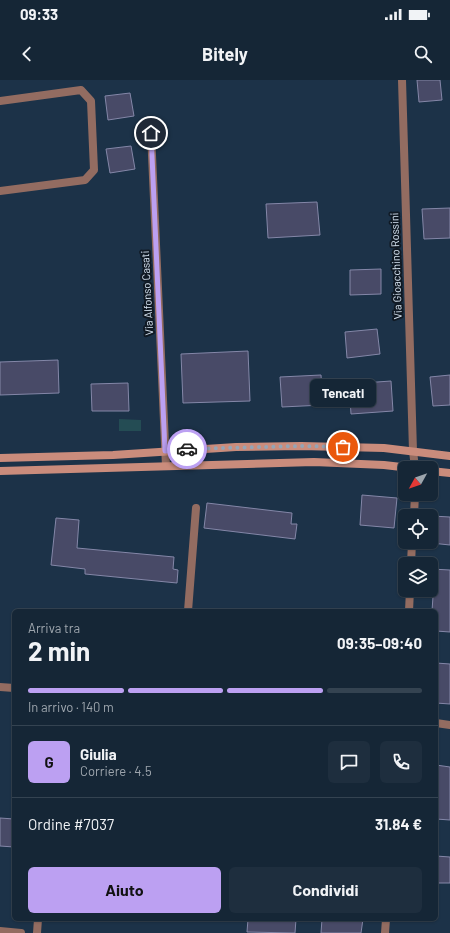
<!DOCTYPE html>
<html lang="it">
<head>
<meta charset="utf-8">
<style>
	:root { --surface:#152636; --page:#1e2e3e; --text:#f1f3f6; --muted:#9da5ad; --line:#344351; --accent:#bca0f2 }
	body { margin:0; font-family:Barlow,sans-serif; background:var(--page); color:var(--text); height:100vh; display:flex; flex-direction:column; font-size:15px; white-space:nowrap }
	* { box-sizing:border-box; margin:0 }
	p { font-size:13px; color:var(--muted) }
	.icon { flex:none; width:22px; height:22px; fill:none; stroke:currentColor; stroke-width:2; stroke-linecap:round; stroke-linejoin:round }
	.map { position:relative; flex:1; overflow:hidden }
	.drawer { position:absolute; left:12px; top:529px; width:426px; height:312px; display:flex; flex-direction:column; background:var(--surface); border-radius:6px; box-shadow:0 1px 3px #0004,0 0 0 1px var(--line) }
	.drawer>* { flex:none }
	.needle { width:26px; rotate:230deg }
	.buttons { position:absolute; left:398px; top:381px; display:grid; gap:8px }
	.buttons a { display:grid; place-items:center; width:40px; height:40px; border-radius:6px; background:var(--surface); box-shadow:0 1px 3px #0004,0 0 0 1px var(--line); font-size:20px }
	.pin { position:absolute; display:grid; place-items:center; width:34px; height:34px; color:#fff; margin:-17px; border:2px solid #fff; border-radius:50%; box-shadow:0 1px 4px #0007 }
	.courier { position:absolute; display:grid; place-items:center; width:40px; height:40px; margin:-20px; border:3px solid #bca0f2; border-radius:50%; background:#fff; color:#222; box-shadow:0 1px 5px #0007 }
	.bubble { position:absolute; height:28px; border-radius:6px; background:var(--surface); box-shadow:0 1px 3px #0004,0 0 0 1px var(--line); font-size:13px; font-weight:700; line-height:28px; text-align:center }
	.headline em { font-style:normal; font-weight:700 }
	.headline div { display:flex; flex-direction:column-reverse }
	.headline { display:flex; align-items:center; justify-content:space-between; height:68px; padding:0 16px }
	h1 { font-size:26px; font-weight:700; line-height:30px }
	.bar { display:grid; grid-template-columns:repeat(4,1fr); gap:6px 4px; align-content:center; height:48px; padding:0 16px }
	.bar i { height:5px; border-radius:3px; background:var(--line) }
	.bar .selected { background:var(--accent) }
	.bar p { grid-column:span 4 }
	.line { display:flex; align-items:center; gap:10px; padding:0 16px; border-top:1px solid var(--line) }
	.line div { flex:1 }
	.round { display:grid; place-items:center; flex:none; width:42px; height:42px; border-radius:6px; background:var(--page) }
	.primary-button { display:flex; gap:8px; margin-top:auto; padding:8px 16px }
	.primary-button a { flex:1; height:46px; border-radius:6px; background:var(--accent); color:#111; font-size:16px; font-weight:700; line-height:46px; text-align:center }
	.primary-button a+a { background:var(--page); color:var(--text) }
	.status { display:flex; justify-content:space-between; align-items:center; height:28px; padding:0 20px; background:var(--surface); direction:ltr }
	.status svg { height:11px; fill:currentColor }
	header { display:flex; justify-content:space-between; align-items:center; height:52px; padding:0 16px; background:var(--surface); font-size:18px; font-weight:700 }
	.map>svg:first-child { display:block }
	.water { fill:#244c54 }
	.building { fill:#484a67; stroke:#8487a8 }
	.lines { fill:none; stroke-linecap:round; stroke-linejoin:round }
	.service { stroke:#936c61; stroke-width:8 }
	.minor { stroke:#936c61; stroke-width:8 }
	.secondary { stroke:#ca8c7c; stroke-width:8 }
	.done { stroke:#95a5b6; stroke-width:4; stroke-dasharray:0 7.2 }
	.route { stroke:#bca0f2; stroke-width:5 }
	.labels { text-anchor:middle; stroke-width:4; stroke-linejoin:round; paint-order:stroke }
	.street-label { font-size:11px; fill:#d6e3f1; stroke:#101923 }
</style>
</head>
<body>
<div class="status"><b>09:33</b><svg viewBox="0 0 49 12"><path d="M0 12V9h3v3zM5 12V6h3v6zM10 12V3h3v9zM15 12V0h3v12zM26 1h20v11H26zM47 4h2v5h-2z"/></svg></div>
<header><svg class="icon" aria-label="back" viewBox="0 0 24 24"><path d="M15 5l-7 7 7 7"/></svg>Bitely<svg class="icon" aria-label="search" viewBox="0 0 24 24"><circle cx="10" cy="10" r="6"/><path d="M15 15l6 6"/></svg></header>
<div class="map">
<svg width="450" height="853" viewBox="0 0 450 853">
	<rect width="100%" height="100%" fill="#1c3248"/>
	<path class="water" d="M119,339L141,340V351H119Z"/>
	<path class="building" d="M417,0H440L442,20L419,22Z
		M130,13L134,36L108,40L105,16Z
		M131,66L135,89L110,93L106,69Z
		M317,122L320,155L268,158L266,124Z
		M450,128V158L424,159L422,129Z
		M381,189V214L350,215V190Z
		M377,249L380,274L347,278L345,252Z
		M248,271L250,321L183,323L181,274Z
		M58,280L59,313L0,315V282Z
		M321,295L323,325L282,327L280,297Z
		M450,295V325L433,326L430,297Z
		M391,301L393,331L351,334L349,304Z
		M128,303L129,331H92L91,304Z
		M362,415L397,418L394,448L360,445Z
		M207,423L292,433L291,444H297L295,459L204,448Z
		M432,436L450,437V465L431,463Z
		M56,438L79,440L77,468L174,477L173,489L178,490L177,503L85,494V489L51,485Z
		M431,489L450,490V552L436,551V531H432L434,502L431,501Z
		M436,583L450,584V624L436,623Z
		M436,685L450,687V740L436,739Z
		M0,738L14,739V767L0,766Z
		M436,776L450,777V803H436Z
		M248,839H296L295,853L247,852Z
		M322,839H363L361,853H321Z"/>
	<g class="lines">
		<path class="service" d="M0,21L81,10L91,21L94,90L85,100L0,111
			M151,53L166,386
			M188,531L196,428"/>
		<path class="minor" d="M402,0L413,371L415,388
			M414,436L415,414
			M411,484L412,462
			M409,531L410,510
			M0,607L14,608
			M436,643L450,645
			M0,851L21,853
			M37,853L38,839
			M385,853L386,839"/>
		<path class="secondary" d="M0,378L113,375L236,367L301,366L384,368L450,376
			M0,391L314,382L384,385L410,388
			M431,391L450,393"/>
	</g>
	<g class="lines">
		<path class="done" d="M187,369L301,366L343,367"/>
		<path class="route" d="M151,53L165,371L187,369"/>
	</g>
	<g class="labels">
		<g class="street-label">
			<text transform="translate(396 186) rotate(-92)" y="4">Via Gioacchino Rossini</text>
			<text transform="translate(147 213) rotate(-93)" y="4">Via Alfonso Casati</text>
		</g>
	</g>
</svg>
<div class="buttons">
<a><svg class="needle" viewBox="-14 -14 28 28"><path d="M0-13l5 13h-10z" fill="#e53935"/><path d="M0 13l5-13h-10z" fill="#9da5ad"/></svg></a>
<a><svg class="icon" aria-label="locate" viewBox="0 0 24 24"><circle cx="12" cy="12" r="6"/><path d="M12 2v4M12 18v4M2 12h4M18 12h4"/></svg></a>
<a><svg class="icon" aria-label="layers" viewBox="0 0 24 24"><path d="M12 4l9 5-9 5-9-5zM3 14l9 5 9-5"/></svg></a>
</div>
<div class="pin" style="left:343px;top:367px;background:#ea580c"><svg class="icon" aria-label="bag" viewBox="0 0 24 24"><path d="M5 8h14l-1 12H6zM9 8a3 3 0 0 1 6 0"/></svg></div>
<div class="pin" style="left:151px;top:53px;background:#1f2937"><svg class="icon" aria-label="home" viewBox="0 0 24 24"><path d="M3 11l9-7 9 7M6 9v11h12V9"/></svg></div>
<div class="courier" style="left:187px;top:369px"><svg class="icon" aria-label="car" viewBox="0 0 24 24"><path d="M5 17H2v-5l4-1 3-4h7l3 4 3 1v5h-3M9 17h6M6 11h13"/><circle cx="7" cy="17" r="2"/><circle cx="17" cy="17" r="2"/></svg></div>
<div class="bubble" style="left:310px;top:299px;width:66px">Tencati</div>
<section class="drawer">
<div class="headline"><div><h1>2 min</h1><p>Arriva tra</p></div><em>09:35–09:40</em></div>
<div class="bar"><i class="selected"></i><i class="selected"></i><i class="selected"></i><i></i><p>In arrivo · 140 m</p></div>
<div class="line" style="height:72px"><b class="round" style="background:var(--accent);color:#111">G</b><div><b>Giulia</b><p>Corriere · 4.5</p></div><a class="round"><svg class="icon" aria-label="chat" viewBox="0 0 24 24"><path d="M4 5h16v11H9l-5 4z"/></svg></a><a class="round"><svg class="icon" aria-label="phone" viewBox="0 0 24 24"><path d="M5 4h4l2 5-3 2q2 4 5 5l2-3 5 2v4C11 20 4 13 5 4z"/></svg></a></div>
<div class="line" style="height:52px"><div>Ordine #7037</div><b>31.84 €</b></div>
<div class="primary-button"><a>Aiuto</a><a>Condividi</a></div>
</section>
</div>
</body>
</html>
